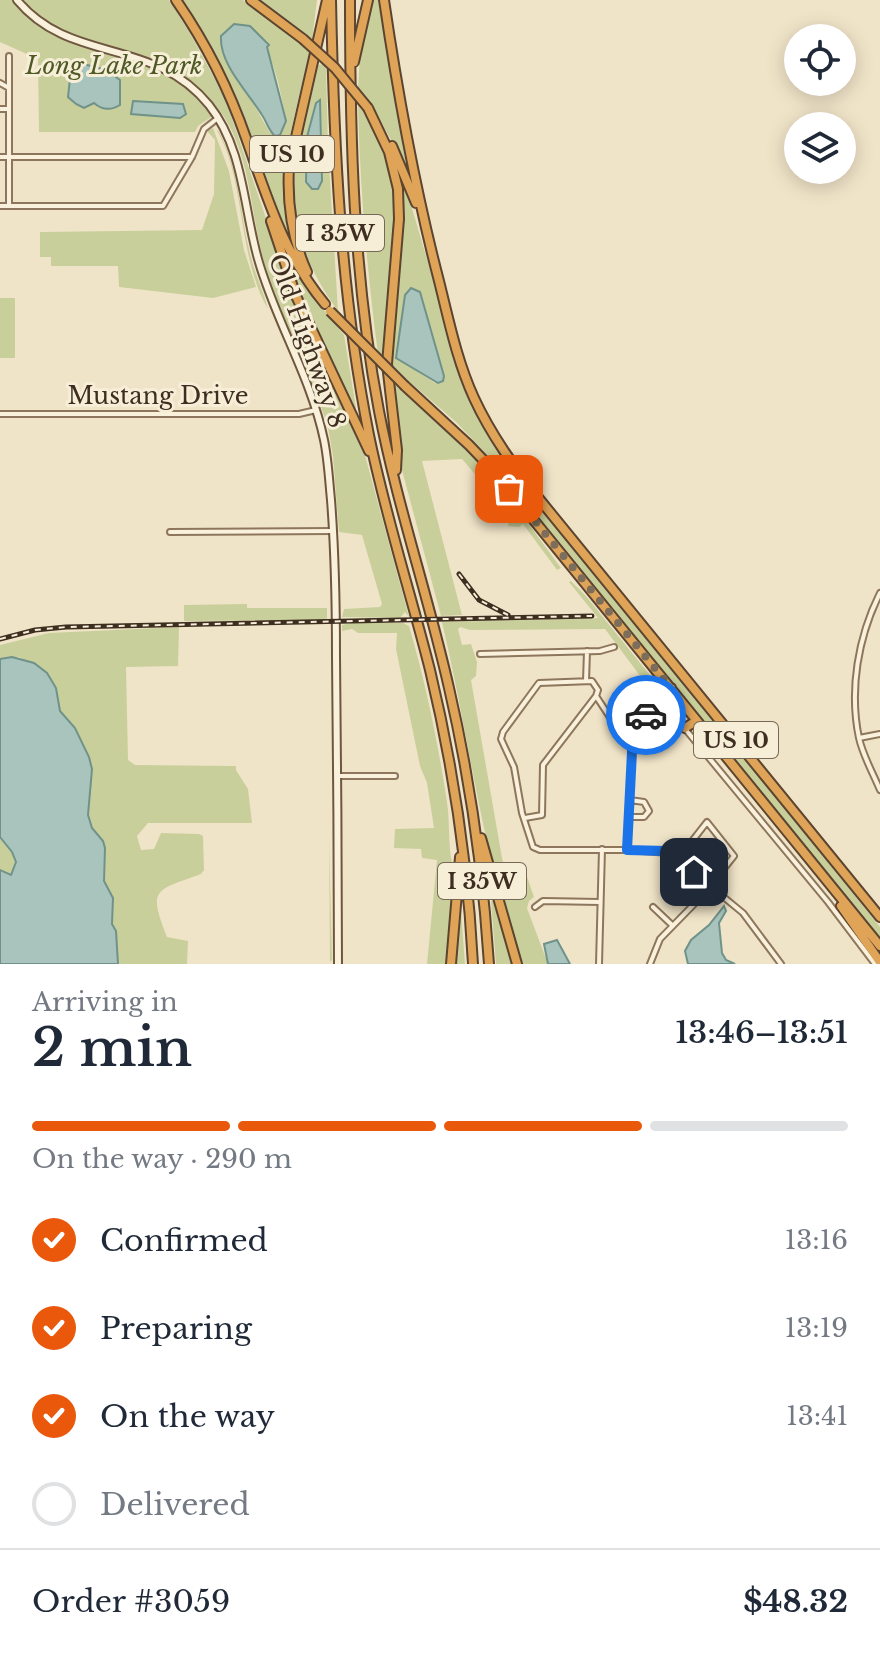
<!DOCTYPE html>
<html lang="en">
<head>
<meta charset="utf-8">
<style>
	:root { --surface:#fff; --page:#f2f2f3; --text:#1f2937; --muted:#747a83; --line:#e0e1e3; --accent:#ea580c }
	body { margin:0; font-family:"Libre Baskerville",serif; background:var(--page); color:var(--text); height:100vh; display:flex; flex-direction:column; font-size:30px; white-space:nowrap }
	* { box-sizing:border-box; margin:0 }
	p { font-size:26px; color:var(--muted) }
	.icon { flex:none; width:44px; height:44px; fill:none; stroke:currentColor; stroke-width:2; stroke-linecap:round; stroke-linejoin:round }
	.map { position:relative; height:964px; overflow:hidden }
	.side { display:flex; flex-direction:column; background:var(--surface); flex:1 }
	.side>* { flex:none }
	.controls { position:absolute; left:784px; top:24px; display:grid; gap:16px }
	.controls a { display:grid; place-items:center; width:72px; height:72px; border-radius:50%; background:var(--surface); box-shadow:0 4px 20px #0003; font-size:40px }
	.pin { position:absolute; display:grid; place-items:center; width:68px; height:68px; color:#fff; margin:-34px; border-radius:16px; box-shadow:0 4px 12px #0006 }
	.courier { position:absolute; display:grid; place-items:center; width:80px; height:80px; margin:-40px; border:6px solid #1a73e8; border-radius:50%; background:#fff; color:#222; box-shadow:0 2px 10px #0007 }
	.summary em { font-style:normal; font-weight:600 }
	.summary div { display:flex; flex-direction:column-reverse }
	.summary { display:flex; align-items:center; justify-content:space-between; height:136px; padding:0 32px }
	h1 { font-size:52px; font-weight:600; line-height:60px }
	.bar { display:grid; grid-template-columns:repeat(4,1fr); gap:12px 8px; align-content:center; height:96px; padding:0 32px }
	.bar i { height:10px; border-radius:6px; background:var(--line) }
	.bar .on { background:var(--accent) }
	.bar p { grid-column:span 4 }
	.line { display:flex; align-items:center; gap:20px; padding:0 32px; border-top:2px solid var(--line) }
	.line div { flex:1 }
	ol { padding:0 32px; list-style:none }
	li { display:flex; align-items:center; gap:24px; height:88px }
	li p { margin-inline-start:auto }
	li .icon { padding:8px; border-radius:50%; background:var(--accent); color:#fff; stroke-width:4 }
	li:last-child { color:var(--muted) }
	li i { width:44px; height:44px; border:4px solid var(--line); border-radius:50% }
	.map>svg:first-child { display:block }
	.green { fill:#c9cf9b; fill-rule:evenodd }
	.water { fill:#a9c4bc; stroke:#6f938a; stroke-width:2 }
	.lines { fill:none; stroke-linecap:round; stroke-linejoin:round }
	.street-casing { stroke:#8d765c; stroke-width:8 }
	.secondary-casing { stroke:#6f573f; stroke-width:10 }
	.highway-casing { stroke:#5b4430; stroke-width:12 }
	.street { stroke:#faf1dc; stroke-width:4 }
	.secondary { stroke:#faf1dc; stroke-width:6 }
	.highway { stroke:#e0a458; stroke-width:8 }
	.rail-casing { stroke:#3d2e20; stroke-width:5 }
	.rail { stroke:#f7eed8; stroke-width:2; stroke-dasharray:6; stroke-linecap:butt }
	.highway-bridge-casing { stroke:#5b4430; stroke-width:12; stroke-linecap:butt }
	.highway-bridge { stroke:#e0a458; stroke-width:8 }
	.done { stroke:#7c6e5b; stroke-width:8; stroke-dasharray:0 14.4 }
	.route { stroke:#1a73e8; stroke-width:10 }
	.labels { text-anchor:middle; stroke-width:6; stroke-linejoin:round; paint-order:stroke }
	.shield { fill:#f7eed8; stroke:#756857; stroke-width:2 }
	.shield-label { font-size:22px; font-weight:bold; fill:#3d2e20 }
	.park-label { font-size:24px; font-style:italic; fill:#4d5a26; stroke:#f7eed8 }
	.street-label { font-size:24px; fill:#3d2e20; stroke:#f7eed8 }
</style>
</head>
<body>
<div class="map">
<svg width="880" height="964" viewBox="0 0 880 964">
	<rect width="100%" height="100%" fill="#f0e4c8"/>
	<path class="green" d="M0,0H169L190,33L225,98L280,259L363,448L409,617L405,612L400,618L342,617L344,609L380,607L382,604L362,535L339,532L333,456L328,428C311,371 281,319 264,262C250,212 251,154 220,111L198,126L195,132H39L38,59L0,42Z
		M180,0H243L310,51C294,120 274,177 293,248L270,202L240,111L226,78ZM234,24L250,26C275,54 279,85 286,120L270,133L252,101L221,36Z
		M261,0H317L312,40Z
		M370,0H378L407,163L404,164L379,118L358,89L361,35Z
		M324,64L326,67L328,148L338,311C273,221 293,164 317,65ZM317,101L321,102L322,181L318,189L311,188L306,182L307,137Z
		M358,105L375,128L391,167L396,202L386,361L378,354C367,271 360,189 358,105Z
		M213,128L229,171L244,250L256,287L213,298L119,287L118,266H51V257H40V232L202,230L214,194L215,140L207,131Z
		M216,129L219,132C238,167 240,210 249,249C253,270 263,290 268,309C237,257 246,177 216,129Z
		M400,168L465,387L500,453L880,927V939L488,456L456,422L390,365L397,169ZM420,292L429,329L435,383L396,357L405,295Z
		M281,245L304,285L344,335L356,408L352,409L308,318Z
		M0,298H15V358H0Z
		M392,382L469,450L505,492L561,568L557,570L523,524L519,527L508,526L510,515L462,459L422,461L462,615L441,616L402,470Z
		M571,581L585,595L658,685L662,700L659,701L605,629L470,630L460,627L458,629L462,645L471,644L477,662L476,676L471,680L502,858L506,872L525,871L534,897L529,901L527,908L548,964H521C482,853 469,736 442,622L598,618L569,582Z
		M247,604V608H327V620L184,621V605Z
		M351,623H403L409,626C426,684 438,743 447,802C450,822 448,844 452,863L456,864L448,964H427L437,860L422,858L421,849L394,848L395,829L434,828L427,783L420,766L396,649L397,633H358L352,629L342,631V625Z
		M179,627L178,666L126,667L128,760L135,765L236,766V770L248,789L252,823H148L137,836L141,850L154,849L161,833L199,834L203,836L204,870L201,874C156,891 147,887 167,937L188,941L187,964H118L116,931L112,924L113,898L104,881L100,839L92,828L88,815L89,757L75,728L60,711L56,688L47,673L19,657L0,659V645L49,633Z
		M329,836L332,960L330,962Z
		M0,837C9,851 22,859 11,875L0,870Z
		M496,900L514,964H496L491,901Z
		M459,910L461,911L465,964H453Z"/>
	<path class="water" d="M234,24L250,26L269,45L267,47L286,121L280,135L275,136C268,130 267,122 262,115C248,92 219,64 221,36Z
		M76,62L106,70L120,80V105C110,111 102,110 94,103L84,108L76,104L68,97L71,70Z
		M320,100L322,181L318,189H312L306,182L307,137L316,103Z
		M133,101L183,104L186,114L180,118L131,114Z
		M411,288L420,292L444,376L443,381L438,383L396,358L405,295Z
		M12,657L34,663L47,673L56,688L60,711L75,728L89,757L92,769L88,815L92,828L103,841L105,848L104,881L113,898L112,924L116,931L118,964H0V870L11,875L16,862L12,852L0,837V659Z
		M724,906L726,911L719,923L722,953L726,960L735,964H688L685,951L691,940L709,925Z
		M557,940L570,964H548L544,944Z"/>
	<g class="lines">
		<defs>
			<path id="street" d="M0,83L9,88V56
				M9,88V206
				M0,109H9
				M0,157H192
				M0,206H163L192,157L204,129L218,118
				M0,414H299L316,410
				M170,532L333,531
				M880,593C858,637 849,690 859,738C863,756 873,773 880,790
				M480,654L600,651L614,647
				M586,681L587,651
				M633,732L613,722L596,696L598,690L592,681L539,683L503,732L501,739L514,767L522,813L533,847L540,850H627L670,853L743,913L781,964
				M859,738L880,734
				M338,776H395
				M629,817H644L649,811L644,802L630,800
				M525,818L542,815L543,765L596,696
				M627,850L633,729C640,718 652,705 667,707L828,902L875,964
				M535,907L543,901L600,902
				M653,907L672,925
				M599,964L602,849
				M650,964L660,939L702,896L734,856L707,822L678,859"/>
			<path id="secondary" d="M17,0C71,65 153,36 209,105C244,149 243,206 258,259C275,320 311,377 324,440C328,459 329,480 331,500C335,552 336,604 336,656C337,759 338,861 338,964"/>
			<path id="highway" d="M176,0C205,42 229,89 246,138C267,197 284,255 325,304
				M251,0L303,39
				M331,0C334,148 340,289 369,435C385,514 410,591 430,670C453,766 468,865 473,964
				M350,0C350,138 353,275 379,411C397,505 428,595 449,688C470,779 483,871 489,964
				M384,0C398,95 415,189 439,281C449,321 457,361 474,398C491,435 515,468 540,500L880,917
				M354,62L368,0
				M368,108L389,152L398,189L399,219L387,364L397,450L396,470
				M392,146L416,203
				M271,221L296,296L369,451
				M307,272C292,239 287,204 289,168L327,0
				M405,386L469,445L493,470L880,946
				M664,707L671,688
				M685,728L696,721
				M481,838L517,964
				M841,906L880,962
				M451,964L460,857"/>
		</defs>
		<use href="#street" class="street-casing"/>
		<use href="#secondary" class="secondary-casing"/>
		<use href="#highway" class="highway-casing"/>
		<use href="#street" class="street"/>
		<use href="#secondary" class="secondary"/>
		<use href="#highway" class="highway"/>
		<defs>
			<path id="rail" d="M459,574L479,600L508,615
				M0,639L35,630L66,627L592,616"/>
		</defs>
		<use href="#rail" class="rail-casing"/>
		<use href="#rail" class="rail"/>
		<defs>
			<path id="highway-bridge" d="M303,39L335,68L368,108
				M330,311L405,386"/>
		</defs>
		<use href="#highway-bridge" class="highway-bridge-casing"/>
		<use href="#highway-bridge" class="highway-bridge"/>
	</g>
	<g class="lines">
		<path class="done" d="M509,489L671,688L664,707L655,708L646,715"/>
		<path class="route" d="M646,715L637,723L633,732L627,850L666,851L694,872"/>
	</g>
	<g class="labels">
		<g class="shield">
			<rect x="250" y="136" width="84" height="36" rx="6"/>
			<rect x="296" y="215" width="88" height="36" rx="6"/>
			<rect x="694" y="722" width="84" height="36" rx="6"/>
			<rect x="438" y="863" width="88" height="36" rx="6"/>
		</g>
		<g class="shield-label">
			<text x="292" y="162">US 10</text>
			<text x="340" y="241">I 35W</text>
			<text x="736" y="748">US 10</text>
			<text x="482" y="889">I 35W</text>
		</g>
		<g class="park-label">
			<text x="114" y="74">Long Lake Park</text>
		</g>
		<g class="street-label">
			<text transform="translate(307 341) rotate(70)" y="8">Old Highway 8</text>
			<text x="158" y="404">Mustang Drive</text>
		</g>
	</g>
</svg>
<div class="controls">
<a><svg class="icon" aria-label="locate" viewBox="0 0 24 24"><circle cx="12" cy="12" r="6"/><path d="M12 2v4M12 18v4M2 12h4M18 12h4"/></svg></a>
<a><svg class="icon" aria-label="layers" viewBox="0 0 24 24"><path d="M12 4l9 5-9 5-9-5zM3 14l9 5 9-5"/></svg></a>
</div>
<div class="pin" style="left:509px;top:489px;background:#ea580c"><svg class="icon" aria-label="bag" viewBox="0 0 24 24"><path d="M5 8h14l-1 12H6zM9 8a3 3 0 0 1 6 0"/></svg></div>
<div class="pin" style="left:694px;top:872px;background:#1f2937"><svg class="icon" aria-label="home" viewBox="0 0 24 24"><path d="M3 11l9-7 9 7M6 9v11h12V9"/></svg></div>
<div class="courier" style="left:646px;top:715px"><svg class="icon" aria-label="car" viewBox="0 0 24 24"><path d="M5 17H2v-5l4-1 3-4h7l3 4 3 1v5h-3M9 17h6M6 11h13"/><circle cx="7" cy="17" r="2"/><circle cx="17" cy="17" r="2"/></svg></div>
</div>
<section class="side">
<div class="summary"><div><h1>2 min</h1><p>Arriving in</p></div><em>13:46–13:51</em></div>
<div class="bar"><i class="on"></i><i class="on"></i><i class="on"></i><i></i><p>On the way · 290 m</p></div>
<ol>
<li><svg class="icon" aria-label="check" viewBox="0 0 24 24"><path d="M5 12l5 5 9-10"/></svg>Confirmed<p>13:16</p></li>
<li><svg class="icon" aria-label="check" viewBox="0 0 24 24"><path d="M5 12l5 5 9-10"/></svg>Preparing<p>13:19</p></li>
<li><svg class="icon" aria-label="check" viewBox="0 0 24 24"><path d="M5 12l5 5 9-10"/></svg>On the way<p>13:41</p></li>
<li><i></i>Delivered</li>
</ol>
<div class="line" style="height:104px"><div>Order #3059</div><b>$48.32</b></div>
</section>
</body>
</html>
